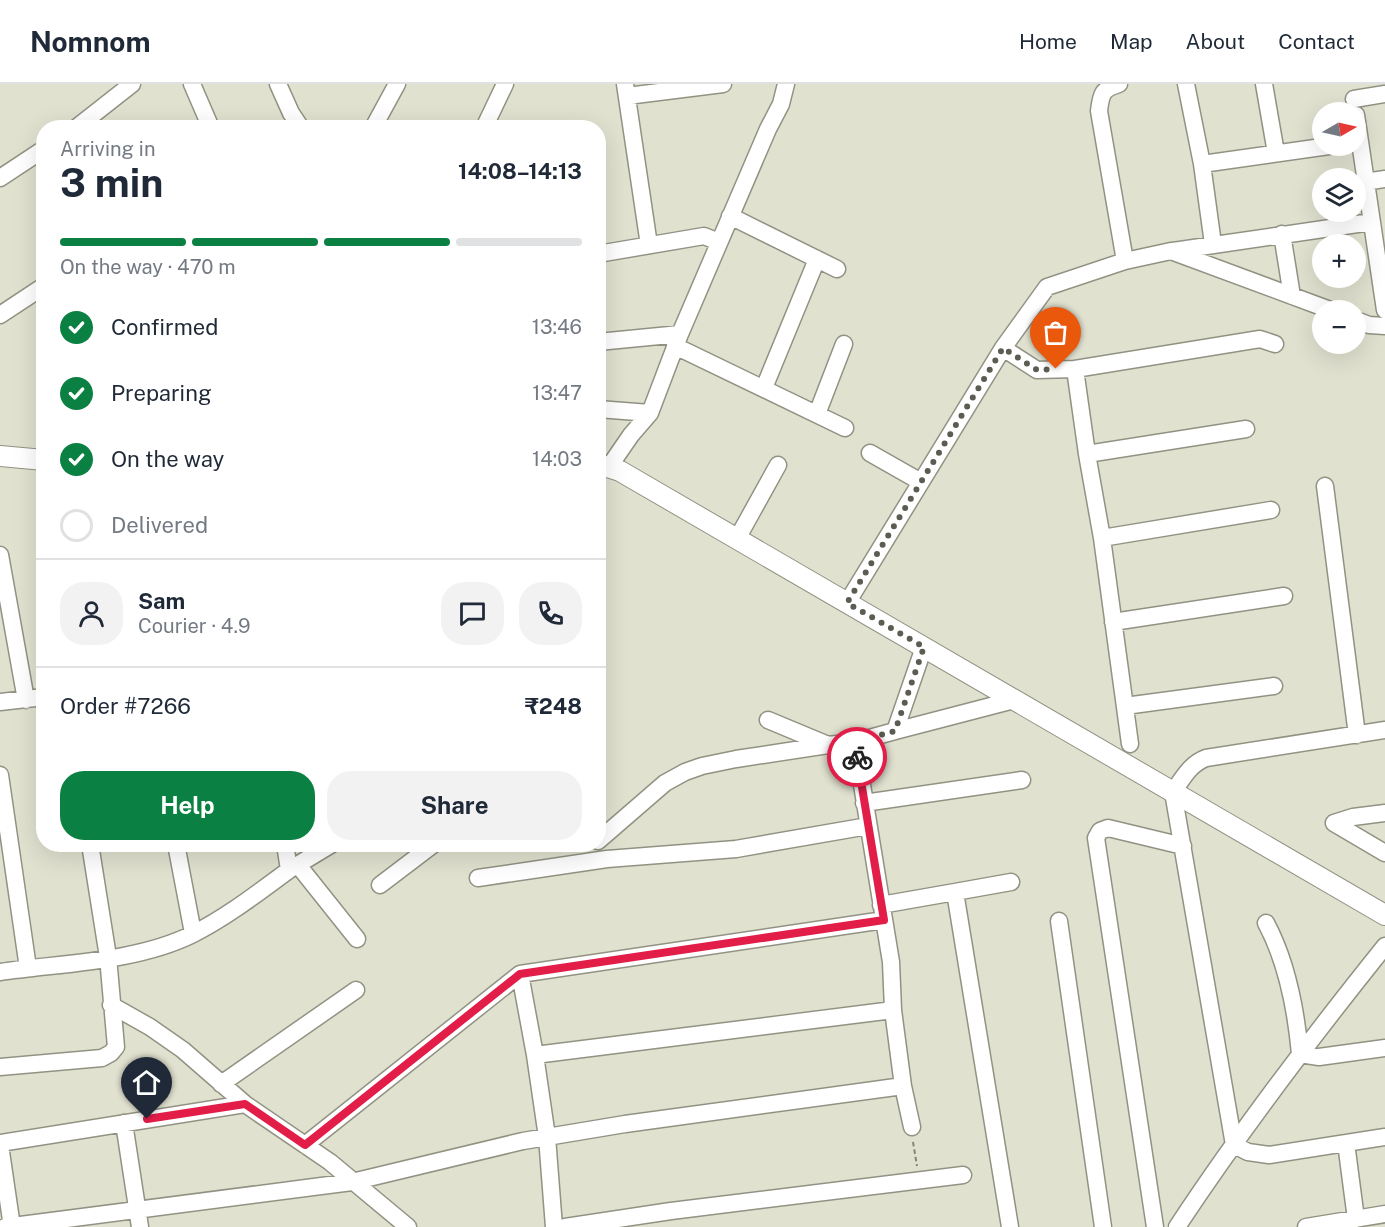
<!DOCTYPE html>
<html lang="en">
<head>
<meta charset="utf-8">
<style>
	:root { --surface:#fff; --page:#f2f2f3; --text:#1f2937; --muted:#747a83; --line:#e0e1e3; --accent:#0b8043 }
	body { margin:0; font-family:"Public Sans",sans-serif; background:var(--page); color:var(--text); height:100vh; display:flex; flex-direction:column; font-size:22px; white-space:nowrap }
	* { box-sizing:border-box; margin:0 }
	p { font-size:20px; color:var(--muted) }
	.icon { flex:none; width:33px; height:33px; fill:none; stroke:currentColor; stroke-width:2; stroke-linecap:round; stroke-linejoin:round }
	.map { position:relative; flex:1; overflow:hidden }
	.sheet { position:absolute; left:36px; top:36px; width:570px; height:732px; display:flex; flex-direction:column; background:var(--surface); border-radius:24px; box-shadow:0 6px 24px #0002 }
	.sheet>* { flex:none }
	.needle { width:39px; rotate:81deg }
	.controls { position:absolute; left:1312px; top:18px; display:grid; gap:12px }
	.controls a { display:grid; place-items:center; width:54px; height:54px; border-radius:50%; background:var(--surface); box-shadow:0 6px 24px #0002; font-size:30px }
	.pin { position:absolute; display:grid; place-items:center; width:51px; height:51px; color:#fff; margin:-62px -26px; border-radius:50% 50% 50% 0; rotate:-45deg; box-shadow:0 0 6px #0007 }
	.pin .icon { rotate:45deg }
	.courier { position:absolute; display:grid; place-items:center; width:60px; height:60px; margin:-30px; border:4px solid #e11d48; border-radius:50%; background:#fff; color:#222; box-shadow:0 2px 8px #0007 }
	.headline em { font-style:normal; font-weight:700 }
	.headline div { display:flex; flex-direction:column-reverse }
	.headline { display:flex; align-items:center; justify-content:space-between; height:102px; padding:0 24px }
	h1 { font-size:39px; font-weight:700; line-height:45px }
	.bar { display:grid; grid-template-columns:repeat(4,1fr); gap:9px 6px; align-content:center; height:72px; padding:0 24px }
	.bar i { height:8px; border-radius:4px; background:var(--line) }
	.bar .selected { background:var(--accent) }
	.bar p { grid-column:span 4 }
	.line { display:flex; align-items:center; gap:15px; padding:0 24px; border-top:2px solid var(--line) }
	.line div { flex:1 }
	.round { display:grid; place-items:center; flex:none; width:63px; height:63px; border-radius:24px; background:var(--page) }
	ol { padding:0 24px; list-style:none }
	li { display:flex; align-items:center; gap:18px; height:66px }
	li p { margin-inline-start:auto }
	li .icon { padding:6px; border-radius:50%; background:var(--accent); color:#fff; stroke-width:4 }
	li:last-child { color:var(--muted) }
	li i { width:33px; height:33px; border:3px solid var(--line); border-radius:50% }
	.cta { display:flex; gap:12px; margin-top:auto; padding:12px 24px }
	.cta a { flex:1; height:69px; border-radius:24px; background:var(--accent); color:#fff; font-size:24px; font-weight:700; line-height:69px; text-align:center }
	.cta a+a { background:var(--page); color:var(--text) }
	header { display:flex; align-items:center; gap:36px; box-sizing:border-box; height:84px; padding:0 30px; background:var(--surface); border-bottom:2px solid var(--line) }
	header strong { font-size:28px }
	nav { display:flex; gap:33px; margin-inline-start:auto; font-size:21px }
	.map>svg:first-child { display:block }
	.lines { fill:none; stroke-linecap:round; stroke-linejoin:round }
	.minor-casing { stroke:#929283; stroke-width:19 }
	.tertiary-casing { stroke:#929283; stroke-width:22 }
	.path { stroke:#838377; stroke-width:2; stroke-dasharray:4.5 3; stroke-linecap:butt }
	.minor { stroke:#fff; stroke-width:16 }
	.tertiary { stroke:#fff; stroke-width:20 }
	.done { stroke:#5c5c53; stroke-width:6; stroke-dasharray:0 10.8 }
	.route { stroke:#e11d48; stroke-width:8 }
</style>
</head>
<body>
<header>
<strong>Nomnom</strong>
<nav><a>Home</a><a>Map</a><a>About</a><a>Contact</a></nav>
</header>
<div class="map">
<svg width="1385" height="1143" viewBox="0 0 1385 1143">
	<rect width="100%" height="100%" fill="#e1e1d0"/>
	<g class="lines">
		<defs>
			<path id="minor" d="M192,0L211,44
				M278,0L291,29L301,44
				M625,0L649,161
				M1119,0C1102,5 1101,10 1099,27L1125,177
				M1186,0L1202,80L1213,160
				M1264,0L1276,69
				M627,12L723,0
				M1354,15L1385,10
				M1356,31L1385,226
				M76,44L132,0
				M373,44L397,0
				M484,44L505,0
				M1202,80L1329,62
				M0,94L44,65
				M1365,98L1385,95
				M730,132L837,185
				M1282,150L1292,212
				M1173,167L1371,138
				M598,170L704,152L719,158
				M0,231L44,202
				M1356,236L1369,241L1385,242
				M680,250L768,45L781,20L786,0
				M598,258L680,250L650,329L631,351L609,383
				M675,262L845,344
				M1075,285L1260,255L1275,260
				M764,304L817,175
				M598,325L650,329
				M817,330L844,260
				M870,369L921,398
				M1087,370L1246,345
				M1325,402L1357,651
				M1102,454L1271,426
				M737,455L778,381
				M0,471L26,616
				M847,519L1003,264
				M1113,538L1284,512
				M0,618L44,613
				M1125,622L1274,602
				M768,636L828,661L855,658L895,647L924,563
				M895,647L1014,616
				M1130,660L1102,454L1087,370L1075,285L1037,286L1003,264L1047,203L1125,177L1171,167L1330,226
				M0,691L28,884
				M864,719L1022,696
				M1334,739L1385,769
				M1334,739L1353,733L1385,729
				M598,757L665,699L685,688L702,682L736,675L828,661
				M176,760L193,849
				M298,781L357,855
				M289,786L332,760
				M478,794L607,775L736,765L868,742
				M380,801L434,760
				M955,808L1011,798
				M881,821L955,808L1010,1143
				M1059,837L1103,1143
				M1266,839C1287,878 1296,926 1300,970L1319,973L1385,964
				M0,888C62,879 137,878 193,850C227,833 259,808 289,786L285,760
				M111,921L150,943L183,966L245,1020L330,1078L408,1143
				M535,971L893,926
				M0,983L102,974L111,969L116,963L108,873L90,760
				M221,1000L356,906
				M903,1002L912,1043
				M124,1039L140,1143
				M0,1059L245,1020
				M1346,1059L1356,1135
				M0,1061L12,1143
				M305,1061L520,890
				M1234,1061L1173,708C1183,694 1190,680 1206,674L1385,646
				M1234,1061L1248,1068L1269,1071L1385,1053
				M5,1143L352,1098L523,1057L625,1040L903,1002L893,926L891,878L855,658
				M554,1143L547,1053L535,971L520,890L884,836
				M565,1143L671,1127L963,1091
				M1155,1143L1096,754L1100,747L1108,744L1183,762
				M1177,1143C1241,1046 1312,953 1385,862
				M1306,1143L1385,1130"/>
			<path id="tertiary" d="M0,372L44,376
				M598,380L620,387L1385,831"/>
		</defs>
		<use href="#minor" class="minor-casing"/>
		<use href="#tertiary" class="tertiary-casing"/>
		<path class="path" d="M913,1058L917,1082"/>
		<use href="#minor" class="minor"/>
		<use href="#tertiary" class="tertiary"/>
	</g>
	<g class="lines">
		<path class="done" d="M857,673L855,658L895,647L924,563L847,519L1003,264L1037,286L1056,285"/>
		<path class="route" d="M147,1035L245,1020L305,1061L520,890L884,836L857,673"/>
	</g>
</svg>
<div class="controls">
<a><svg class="needle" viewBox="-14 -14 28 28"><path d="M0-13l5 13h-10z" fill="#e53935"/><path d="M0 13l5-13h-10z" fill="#747a83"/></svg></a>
<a><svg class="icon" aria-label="layers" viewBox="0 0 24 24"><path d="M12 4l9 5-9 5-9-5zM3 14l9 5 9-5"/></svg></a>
<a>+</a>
<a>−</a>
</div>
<div class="pin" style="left:1056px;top:285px;background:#ea580c"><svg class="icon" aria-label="bag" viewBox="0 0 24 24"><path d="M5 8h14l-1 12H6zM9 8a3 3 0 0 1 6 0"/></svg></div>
<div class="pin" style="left:147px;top:1035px;background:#1f2937"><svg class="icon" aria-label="home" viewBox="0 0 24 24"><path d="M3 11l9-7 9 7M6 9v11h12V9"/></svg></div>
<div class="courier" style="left:857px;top:673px"><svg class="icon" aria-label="bike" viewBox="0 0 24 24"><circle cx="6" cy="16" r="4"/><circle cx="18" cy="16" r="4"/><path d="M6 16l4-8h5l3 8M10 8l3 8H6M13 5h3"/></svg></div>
<section class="sheet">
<div class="headline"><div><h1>3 min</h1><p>Arriving in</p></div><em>14:08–14:13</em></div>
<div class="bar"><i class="selected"></i><i class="selected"></i><i class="selected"></i><i></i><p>On the way · 470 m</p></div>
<ol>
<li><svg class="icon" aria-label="check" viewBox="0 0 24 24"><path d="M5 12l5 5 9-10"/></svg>Confirmed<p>13:46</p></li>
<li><svg class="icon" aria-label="check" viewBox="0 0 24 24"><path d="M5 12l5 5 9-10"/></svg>Preparing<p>13:47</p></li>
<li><svg class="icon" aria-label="check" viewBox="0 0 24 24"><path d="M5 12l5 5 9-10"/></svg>On the way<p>14:03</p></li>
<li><i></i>Delivered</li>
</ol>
<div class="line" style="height:108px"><a class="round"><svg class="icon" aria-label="person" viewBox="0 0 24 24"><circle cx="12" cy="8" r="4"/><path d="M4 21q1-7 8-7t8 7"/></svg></a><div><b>Sam</b><p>Courier · 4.9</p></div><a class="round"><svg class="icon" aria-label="chat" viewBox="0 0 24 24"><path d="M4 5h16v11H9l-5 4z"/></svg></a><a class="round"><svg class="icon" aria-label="phone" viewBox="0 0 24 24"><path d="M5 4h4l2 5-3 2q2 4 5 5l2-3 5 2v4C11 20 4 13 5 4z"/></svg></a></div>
<div class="line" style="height:78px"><div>Order #7266</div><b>₹248</b></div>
<div class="cta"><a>Help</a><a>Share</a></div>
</section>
</div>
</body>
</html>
